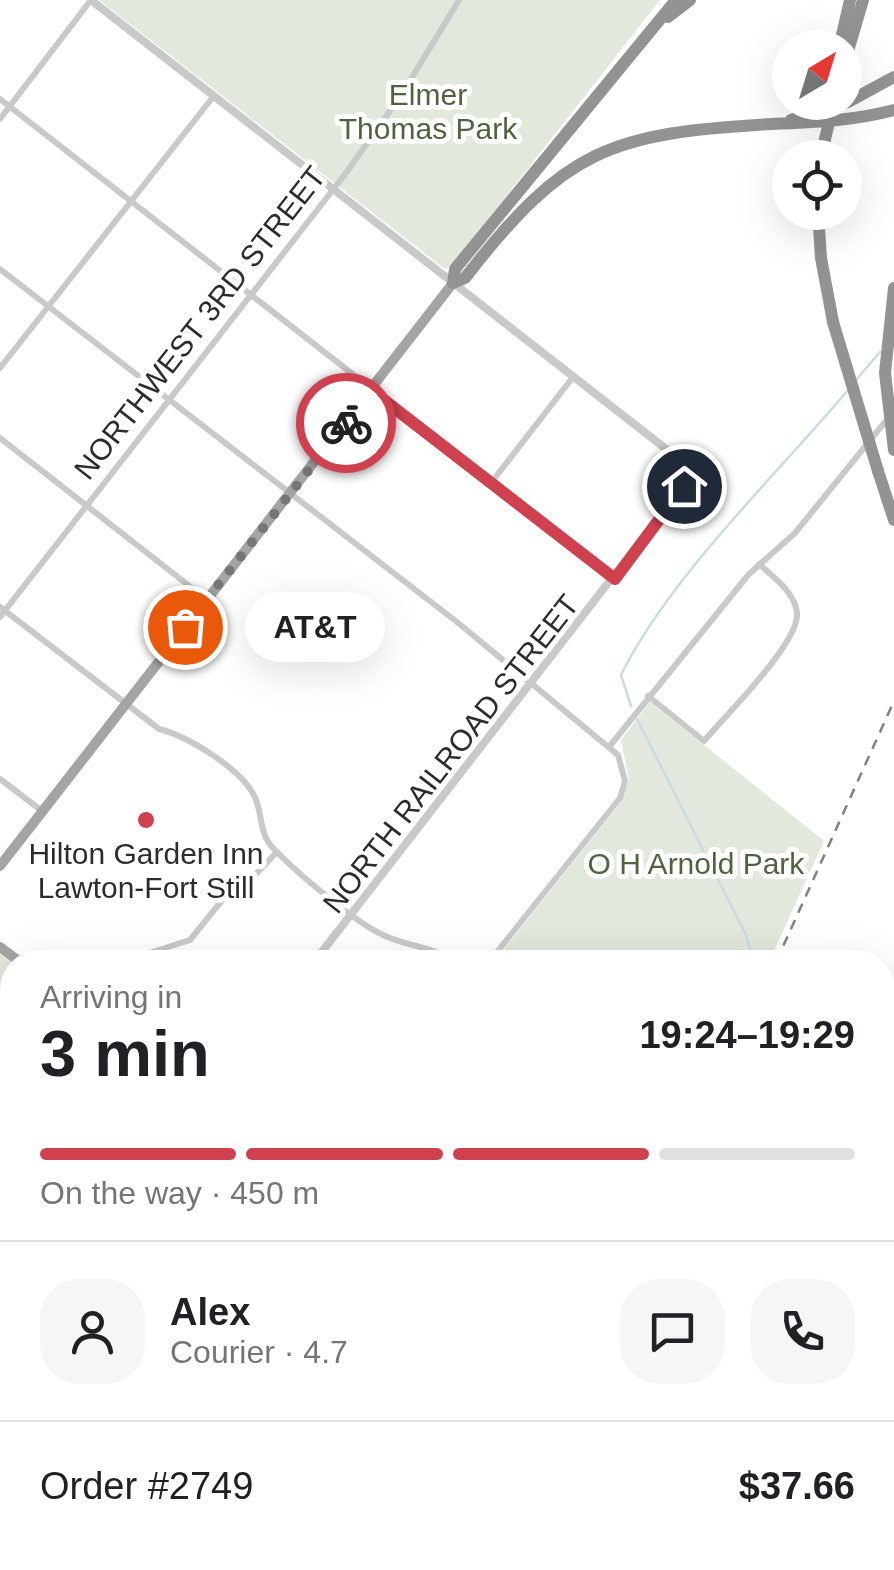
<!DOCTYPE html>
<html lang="en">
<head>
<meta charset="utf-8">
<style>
	:root { --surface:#fff; --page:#f6f6f6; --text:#202124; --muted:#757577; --line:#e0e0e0; --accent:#d04150 }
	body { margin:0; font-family:Helvetica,sans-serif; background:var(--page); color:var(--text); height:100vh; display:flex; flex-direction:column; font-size:38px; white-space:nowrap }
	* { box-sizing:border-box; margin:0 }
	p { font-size:32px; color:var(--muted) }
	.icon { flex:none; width:55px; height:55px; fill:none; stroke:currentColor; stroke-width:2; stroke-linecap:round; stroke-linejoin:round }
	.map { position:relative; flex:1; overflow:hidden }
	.details { position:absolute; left:0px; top:950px; width:895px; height:620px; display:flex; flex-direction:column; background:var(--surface); border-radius:40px 40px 0 0; box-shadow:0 10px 40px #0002 }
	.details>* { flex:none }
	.needle { width:65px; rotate:38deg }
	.controls { position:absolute; left:772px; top:30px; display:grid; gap:20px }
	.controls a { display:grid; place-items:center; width:90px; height:90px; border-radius:50%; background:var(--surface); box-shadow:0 10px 40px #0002; font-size:50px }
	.pin { position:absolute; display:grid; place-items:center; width:85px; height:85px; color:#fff; margin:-42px; border:5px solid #fff; border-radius:50%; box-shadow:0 2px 10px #0007 }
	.courier { position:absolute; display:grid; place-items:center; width:100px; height:100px; margin:-50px; border:8px solid #d04150; border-radius:50%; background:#fff; color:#222; box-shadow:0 2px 12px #0007 }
	.bubble { position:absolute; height:70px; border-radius:35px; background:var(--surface); box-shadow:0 10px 40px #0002; font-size:32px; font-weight:700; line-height:70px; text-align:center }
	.overview em { font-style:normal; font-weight:700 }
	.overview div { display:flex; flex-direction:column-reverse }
	.overview { display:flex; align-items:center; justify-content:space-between; height:170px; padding:0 40px }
	h1 { font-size:65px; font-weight:700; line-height:75px }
	.bar { display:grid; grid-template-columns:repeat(4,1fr); gap:15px 10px; align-content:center; height:120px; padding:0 40px }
	.bar i { height:12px; border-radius:8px; background:var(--line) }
	.bar .selected { background:var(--accent) }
	.bar p { grid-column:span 4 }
	.line { display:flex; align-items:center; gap:25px; padding:0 40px; border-top:2px solid var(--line) }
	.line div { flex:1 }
	.round { display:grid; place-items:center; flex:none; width:105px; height:105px; border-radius:40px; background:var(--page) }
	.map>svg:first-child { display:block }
	.green { fill:#e2e8db }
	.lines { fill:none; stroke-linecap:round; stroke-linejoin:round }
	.stream { stroke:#c9dce6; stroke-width:2.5 }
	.minor { stroke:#c9c9c9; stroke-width:6 }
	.tertiary { stroke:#c9c9c9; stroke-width:8 }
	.primary { stroke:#a4a4a4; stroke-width:10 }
	.motorway { stroke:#939393; stroke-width:12 }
	.rail { stroke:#818181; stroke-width:2.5; stroke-dasharray:10 8; stroke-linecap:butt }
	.motorway-bridge { stroke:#939393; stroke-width:12 }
	.done { stroke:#767676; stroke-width:10; stroke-dasharray:0 18 }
	.route { stroke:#d04150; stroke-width:12 }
	.poi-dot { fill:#d04150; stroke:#fff; stroke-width:4 }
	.labels { text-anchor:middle; stroke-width:10; stroke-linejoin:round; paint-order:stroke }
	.park-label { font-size:30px; fill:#50623f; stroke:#fff }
	.street-label { font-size:30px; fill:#2c2c2c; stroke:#fff }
	.poi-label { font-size:30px; fill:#2c2c2c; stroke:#fff }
</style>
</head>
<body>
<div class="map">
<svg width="894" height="1570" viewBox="0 0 894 1570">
	<rect width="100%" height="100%" fill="#fff"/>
	<path class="green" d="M99,0H660L452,265L445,269Z
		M650,702L824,841L769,962H494L621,802L629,779L621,740Z
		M0,954L12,963V1022L0,1013Z"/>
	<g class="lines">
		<path class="stream" d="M856,380L880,352
			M631,706L621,675C670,576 775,477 848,390
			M637,719L746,935L754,962
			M882,1059L894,1067"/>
		<path class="minor" d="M0,99L614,578
			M0,119L91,0
			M0,269L457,622L618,755L625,781L620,798L489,962
			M0,368L213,97
			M0,438L206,599
			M491,483L573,377
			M0,607L159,729C187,736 245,770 256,800C263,818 259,834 274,849C296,872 356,923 383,935C408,947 430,945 454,962
			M0,617L346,173L402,94L459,0
			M648,696L704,741C725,716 800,642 797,613C795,592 773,577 759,564
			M609,747L749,574L795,533L889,417
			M0,779L42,811
			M121,962L190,940L227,894L256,874L277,852
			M0,1116L12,1100
			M0,1188L12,1198
			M882,1310L894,1202
			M0,1357L12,1367
			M0,1523L12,1508
			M250,1558L266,1570
			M130,1570L141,1558
			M248,1570L255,1561
			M573,1570L579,1558
			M743,1570L753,1558"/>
		<path class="tertiary" d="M91,0L684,463L688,472L684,485L314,962
			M0,1346L12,1331"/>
		<path class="primary" d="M0,866L453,283
			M0,947L20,962
			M0,1018L12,1028
			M715,1558L730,1570
			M742,1558L758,1570"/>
		<path class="motorway" d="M676,0L455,269L453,283L465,278C565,149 610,133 772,124C814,122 852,121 894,110
			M668,17L690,0
			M839,48L850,0
			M845,61L863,0
			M791,120L848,102L894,77
			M822,158L825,139
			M818,212L821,258L833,322
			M878,471L894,520"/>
		<path class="rail" d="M776,962L894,701
			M417,1558L424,1570
			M467,1570L473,1558
			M502,1570L508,1558"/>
		<path class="motorway-bridge" d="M825,139L834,102
			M894,288L885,373L894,450
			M833,322L878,471"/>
	</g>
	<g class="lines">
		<path class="done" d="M185,627L346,423"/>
		<path class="route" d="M346,423L371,390L615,579L684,486"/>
	</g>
	<circle class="poi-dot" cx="146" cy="820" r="10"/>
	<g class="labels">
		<g class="park-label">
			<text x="428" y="105">Elmer<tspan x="428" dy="34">Thomas Park</tspan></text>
			<text x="696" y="874">O H Arnold Park</text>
		</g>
		<g class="street-label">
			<text transform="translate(200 323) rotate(-52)" y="10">NORTHWEST 3RD STREET</text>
			<text transform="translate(451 754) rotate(-52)" y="10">NORTH RAILROAD STREET</text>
		</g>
		<g class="poi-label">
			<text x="146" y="864">Hilton Garden Inn<tspan x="146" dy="34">Lawton-Fort Still</tspan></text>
		</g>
	</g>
</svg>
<div class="controls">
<a><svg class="needle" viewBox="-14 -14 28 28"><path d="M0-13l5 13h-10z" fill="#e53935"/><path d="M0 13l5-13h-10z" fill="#757577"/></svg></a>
<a><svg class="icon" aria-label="locate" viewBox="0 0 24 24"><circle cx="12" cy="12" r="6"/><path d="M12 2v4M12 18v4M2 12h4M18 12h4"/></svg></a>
</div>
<div class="pin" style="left:185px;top:627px;background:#ea580c"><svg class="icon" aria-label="bag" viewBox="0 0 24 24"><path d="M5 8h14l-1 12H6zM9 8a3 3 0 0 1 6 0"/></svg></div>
<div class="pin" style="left:684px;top:486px;background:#1f2937"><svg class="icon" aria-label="home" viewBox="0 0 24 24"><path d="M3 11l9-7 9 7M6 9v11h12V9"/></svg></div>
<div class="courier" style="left:346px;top:423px"><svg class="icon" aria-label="bike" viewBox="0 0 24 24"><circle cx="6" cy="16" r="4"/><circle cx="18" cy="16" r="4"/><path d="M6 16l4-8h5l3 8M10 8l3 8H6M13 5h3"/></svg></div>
<div class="bubble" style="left:245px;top:592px;width:140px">AT&amp;T</div>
<section class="details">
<div class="overview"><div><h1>3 min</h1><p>Arriving in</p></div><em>19:24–19:29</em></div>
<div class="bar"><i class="selected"></i><i class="selected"></i><i class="selected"></i><i></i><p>On the way · 450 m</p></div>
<div class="line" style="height:180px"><a class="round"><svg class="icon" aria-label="person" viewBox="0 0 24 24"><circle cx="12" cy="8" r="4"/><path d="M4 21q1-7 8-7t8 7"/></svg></a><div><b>Alex</b><p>Courier · 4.7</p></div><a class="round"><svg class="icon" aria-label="chat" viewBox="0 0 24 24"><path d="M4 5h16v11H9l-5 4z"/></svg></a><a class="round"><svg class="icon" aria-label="phone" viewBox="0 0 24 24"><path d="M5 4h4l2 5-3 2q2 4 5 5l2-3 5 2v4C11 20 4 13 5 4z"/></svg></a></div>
<div class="line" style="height:130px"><div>Order #2749</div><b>$37.66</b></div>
</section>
</div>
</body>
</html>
